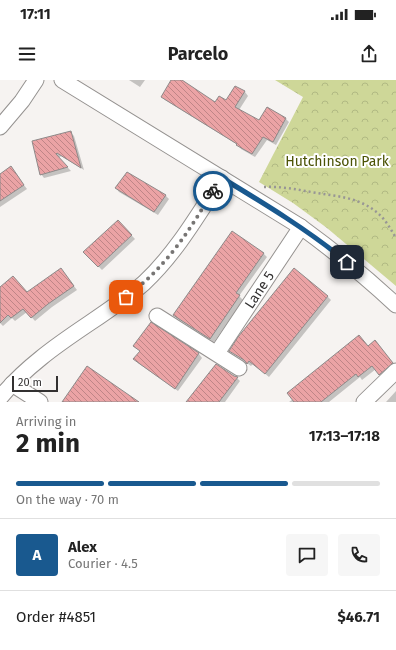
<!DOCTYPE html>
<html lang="en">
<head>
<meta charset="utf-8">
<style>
	:root { --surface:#fff; --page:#f6f6f6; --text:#222; --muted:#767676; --line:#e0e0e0; --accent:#19598f }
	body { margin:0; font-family:"Fira Sans",sans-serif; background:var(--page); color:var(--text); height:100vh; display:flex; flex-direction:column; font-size:15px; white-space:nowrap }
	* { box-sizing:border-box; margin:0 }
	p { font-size:13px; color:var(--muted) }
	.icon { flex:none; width:22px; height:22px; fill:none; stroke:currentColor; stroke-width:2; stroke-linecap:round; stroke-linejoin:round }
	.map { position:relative; height:322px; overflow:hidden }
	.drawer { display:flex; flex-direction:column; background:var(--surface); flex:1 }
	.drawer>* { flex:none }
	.scale { position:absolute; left:12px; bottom:10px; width:46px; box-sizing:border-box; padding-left:4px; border:2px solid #333131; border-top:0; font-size:11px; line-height:14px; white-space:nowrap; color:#333131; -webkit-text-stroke:3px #fff; paint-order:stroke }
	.pin { position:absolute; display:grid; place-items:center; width:34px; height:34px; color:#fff; margin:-17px; border-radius:8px; box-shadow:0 2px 6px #0006 }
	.courier { position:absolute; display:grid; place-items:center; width:40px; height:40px; margin:-20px; border:3px solid #19598f; border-radius:50%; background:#fff; color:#222; box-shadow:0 1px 5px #0007 }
	.overview em { font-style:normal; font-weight:700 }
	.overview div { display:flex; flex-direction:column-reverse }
	.overview { display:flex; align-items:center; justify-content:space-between; height:68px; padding:0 16px }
	h1 { font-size:26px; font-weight:700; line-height:30px }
	.bar { display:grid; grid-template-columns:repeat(4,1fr); gap:6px 4px; align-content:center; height:48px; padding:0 16px }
	.bar i { height:5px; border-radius:3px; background:var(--line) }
	.bar .selected { background:var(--accent) }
	.bar p { grid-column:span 4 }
	.line { display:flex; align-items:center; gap:10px; padding:0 16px; border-top:1px solid var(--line) }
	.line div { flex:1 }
	.round { display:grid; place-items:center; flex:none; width:42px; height:42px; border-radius:4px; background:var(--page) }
	.status { display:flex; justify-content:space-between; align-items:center; height:28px; padding:0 20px; background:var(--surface); direction:ltr }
	.status svg { height:11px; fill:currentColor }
	header { display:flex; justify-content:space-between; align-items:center; height:52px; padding:0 16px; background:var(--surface); font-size:18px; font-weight:700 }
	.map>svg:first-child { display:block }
	.park { fill:url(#park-crowns) }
	.shadow { fill:#0003 }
	.building { fill:url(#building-back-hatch); stroke:#8e8a8a }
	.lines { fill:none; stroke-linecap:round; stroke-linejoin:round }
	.minor-casing { stroke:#959290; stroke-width:17 }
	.path { stroke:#989695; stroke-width:2.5; stroke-dasharray:2 3; stroke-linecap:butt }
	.minor { stroke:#fff; stroke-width:15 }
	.done { stroke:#777574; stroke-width:4; stroke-dasharray:0 7.2 }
	.route { stroke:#19598f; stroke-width:5 }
	.labels { text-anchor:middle; stroke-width:4; stroke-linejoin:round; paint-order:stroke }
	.park-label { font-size:14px; fill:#4b5204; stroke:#fff }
	.street-label { font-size:14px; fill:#333131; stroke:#fff }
</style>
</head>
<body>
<div class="status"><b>17:11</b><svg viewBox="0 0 49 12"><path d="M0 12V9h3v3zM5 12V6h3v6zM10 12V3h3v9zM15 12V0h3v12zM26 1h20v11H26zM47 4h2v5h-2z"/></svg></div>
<header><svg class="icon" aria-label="menu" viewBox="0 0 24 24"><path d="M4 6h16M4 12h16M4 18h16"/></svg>Parcelo<svg class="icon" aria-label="share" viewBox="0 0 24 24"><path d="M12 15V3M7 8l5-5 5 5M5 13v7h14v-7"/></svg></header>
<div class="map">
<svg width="396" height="322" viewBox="0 0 396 322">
	<defs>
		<pattern id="park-crowns" width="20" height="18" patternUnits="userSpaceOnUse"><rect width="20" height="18" fill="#ced798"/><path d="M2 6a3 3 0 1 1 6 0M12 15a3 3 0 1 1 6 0" fill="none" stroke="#b1b983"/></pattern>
		<pattern id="building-back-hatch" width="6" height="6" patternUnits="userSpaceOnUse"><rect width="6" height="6" fill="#eba3a5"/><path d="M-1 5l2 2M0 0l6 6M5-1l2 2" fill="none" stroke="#bf8587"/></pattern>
	</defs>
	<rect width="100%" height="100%" fill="#f6f3f1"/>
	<path class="park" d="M275,0H396V206L327,148L293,123L259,102L303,17Z"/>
	<path class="shadow" d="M129,0H145L140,7Z
		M172,0H181L215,23L226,22L236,7L245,12L248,16L239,30L260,42L286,39L289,42L276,65L267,60L255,77L241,69L238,65L165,20L162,17Z
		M70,52L74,56L84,90L61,76L59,78L71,91L44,98L41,94Z
		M11,88L27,109L0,127V95Z
		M127,93L166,116L169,119L158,135L119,112L116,108Z
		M118,141L135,159L102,190L84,172Z
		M263,173L267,177L239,216L243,220L214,262L178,239L174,235Z
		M64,193L77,210L52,227L35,241L27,232L15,241L12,238L3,246L0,243V208L27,213Z
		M327,216L331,220L269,297L253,284L251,286L230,271Z
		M151,243L199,274L202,278L178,311L138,283L140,271L134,266Z
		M378,265L396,287L383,298L376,289L362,300L360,297L329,322H289L368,267Z
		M234,297L237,298L240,301L225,322H193Z
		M396,311V322H386Z"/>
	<path class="building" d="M171,0H182L215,22L219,16L226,20L235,6L245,11L235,27L259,40L267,27L286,38L273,62L263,57L252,74L236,65L237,64L161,17Z
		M71,51L81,88L57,73L56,74L68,87L40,95L32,61Z
		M11,86L24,105L0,121V94Z
		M127,92L166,115L154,132L115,108Z
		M118,140L132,155L98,187L83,172Z
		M232,151L264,173L236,213L240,215L210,259L173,235Z
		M61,188L74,206L48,224L31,238L23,229L11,238L8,235L0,243V207L13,196L27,212Z
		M294,188L328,216L265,294L249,281L247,284L244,280L229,271L238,257Z
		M151,242L199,273L175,309L133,279L140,271L133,266Z
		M359,255L368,266L375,260L393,283L379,295L372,286L358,297L356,294L321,322H294L287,313Z
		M216,284L234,296L238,297L219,322H186Z
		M87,286L139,322H62Z"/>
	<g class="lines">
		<defs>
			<g id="minor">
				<path d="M62,0L301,147C334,171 366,197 396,225"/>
				<path d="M0,47L22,21L36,0"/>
				<path d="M157,236L239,288"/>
				<path id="s1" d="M217,273L301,147"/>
				<path d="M12,304L40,322"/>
				<path d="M0,318C12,303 26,290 41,278C74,251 112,231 144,203C176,173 198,135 222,98"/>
				<path d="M364,322L396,291"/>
			</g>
		</defs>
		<use href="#minor" class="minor-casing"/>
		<path class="path" d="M264,107C282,106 299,110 317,113C337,116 359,118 375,131C384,137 390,148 396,158"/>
		<use href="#minor" class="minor"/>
	</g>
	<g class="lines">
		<path class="done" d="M126,217C139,207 152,196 163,183C183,161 198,136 213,111"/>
		<path class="route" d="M213,111L222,98C265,124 308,150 347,182"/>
	</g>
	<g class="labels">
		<g class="park-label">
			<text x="337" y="86">Hutchinson Park</text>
		</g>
		<g class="street-label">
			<text dy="5" stroke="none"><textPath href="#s1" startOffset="76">Lane 5</textPath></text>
		</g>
	</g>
</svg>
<div class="scale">20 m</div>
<div class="pin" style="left:126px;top:217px;background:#ea580c"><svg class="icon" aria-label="bag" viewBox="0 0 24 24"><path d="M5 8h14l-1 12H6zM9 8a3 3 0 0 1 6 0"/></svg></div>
<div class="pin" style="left:347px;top:182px;background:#1f2937"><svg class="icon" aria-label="home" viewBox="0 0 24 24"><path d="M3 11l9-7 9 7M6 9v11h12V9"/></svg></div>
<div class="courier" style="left:213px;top:111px"><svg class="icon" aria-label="bike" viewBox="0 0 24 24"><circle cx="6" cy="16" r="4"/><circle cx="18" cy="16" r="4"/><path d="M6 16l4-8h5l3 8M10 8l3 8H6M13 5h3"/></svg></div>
</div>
<section class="drawer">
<div class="overview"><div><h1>2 min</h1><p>Arriving in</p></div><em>17:13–17:18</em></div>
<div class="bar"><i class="selected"></i><i class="selected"></i><i class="selected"></i><i></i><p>On the way · 70 m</p></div>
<div class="line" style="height:72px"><b class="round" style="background:var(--accent);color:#fff">A</b><div><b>Alex</b><p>Courier · 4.5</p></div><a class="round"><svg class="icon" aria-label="chat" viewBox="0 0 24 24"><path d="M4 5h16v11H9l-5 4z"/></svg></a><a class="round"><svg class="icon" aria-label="phone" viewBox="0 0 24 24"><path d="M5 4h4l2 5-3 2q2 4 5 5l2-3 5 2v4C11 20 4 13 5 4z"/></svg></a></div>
<div class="line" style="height:52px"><div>Order #4851</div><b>$46.71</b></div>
</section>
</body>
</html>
